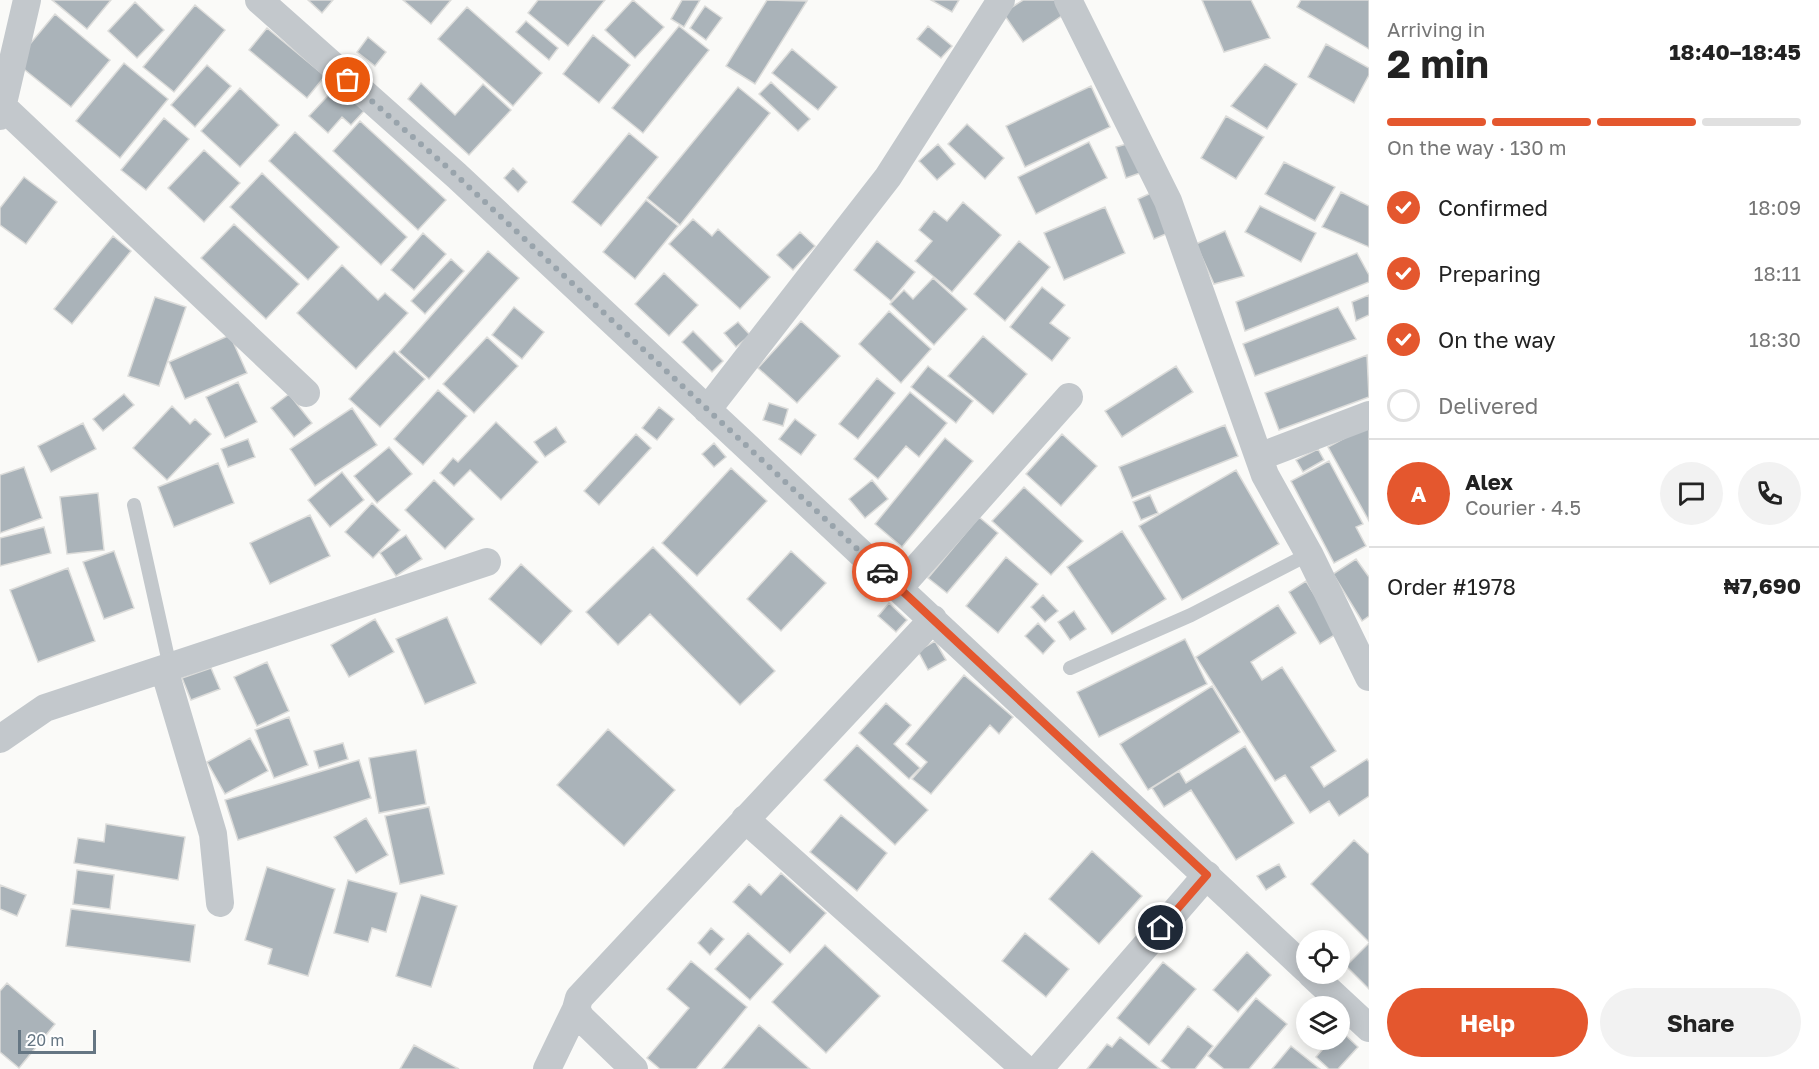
<!DOCTYPE html>
<html lang="en">
<head>
<meta charset="utf-8">
<style>
	:root { --surface:#fff; --page:#f2f2f2; --text:#222; --muted:#767676; --line:#e0e0e0; --accent:#e4572e }
	body { margin:0; font-family:"Golos Text",sans-serif; background:var(--page); color:var(--text); height:100vh; display:flex; flex-direction:column; font-size:22px; white-space:nowrap }
	* { box-sizing:border-box; margin:0 }
	p { font-size:20px; color:var(--muted) }
	.icon { flex:none; width:33px; height:33px; fill:none; stroke:currentColor; stroke-width:2; stroke-linecap:round; stroke-linejoin:round }
	.map { position:relative; flex:1; overflow:hidden }
	.drawer { display:flex; flex-direction:column; background:var(--surface); width:450px }
	.drawer>* { flex:none }
	.fabs { position:absolute; left:1296px; top:930px; display:grid; gap:12px }
	.fabs a { display:grid; place-items:center; width:54px; height:54px; border-radius:50%; background:var(--surface); box-shadow:0 3px 15px #0003; font-size:30px }
	.scale { position:absolute; left:18px; bottom:15px; width:78px; box-sizing:border-box; padding-left:6px; border:3px solid #657683; border-top:0; font-size:16px; line-height:21px; white-space:nowrap; color:#657683; -webkit-text-stroke:4px #fff; paint-order:stroke }
	.pin { position:absolute; display:grid; place-items:center; width:51px; height:51px; color:#fff; margin:-26px; border:3px solid #fff; border-radius:50%; box-shadow:0 2px 6px #0007 }
	.courier { position:absolute; display:grid; place-items:center; width:60px; height:60px; margin:-30px; border:4px solid #e4572e; border-radius:50%; background:#fff; color:#222; box-shadow:0 2px 8px #0007 }
	.headline em { font-style:normal; font-weight:700 }
	.headline div { display:flex; flex-direction:column-reverse }
	.headline { display:flex; align-items:center; justify-content:space-between; height:102px; padding:0 18px }
	h1 { font-size:39px; font-weight:700; line-height:45px }
	.bar { display:grid; grid-template-columns:repeat(4,1fr); gap:9px 6px; align-content:center; height:72px; padding:0 18px }
	.bar i { height:8px; border-radius:4px; background:var(--line) }
	.bar .selected { background:var(--accent) }
	.bar p { grid-column:span 4 }
	.line { display:flex; align-items:center; gap:15px; padding:0 18px; border-top:2px solid var(--line) }
	.line div { flex:1 }
	.round { display:grid; place-items:center; flex:none; width:63px; height:63px; border-radius:32px; background:var(--page) }
	ol { padding:0 18px; list-style:none }
	li { display:flex; align-items:center; gap:18px; height:66px }
	li p { margin-inline-start:auto }
	li .icon { padding:6px; border-radius:50%; background:var(--accent); color:#fff; stroke-width:4 }
	li:last-child { color:var(--muted) }
	li i { width:33px; height:33px; border:3px solid var(--line); border-radius:50% }
	.cta { display:flex; gap:12px; margin-top:auto; padding:12px 18px }
	.cta a { flex:1; height:69px; border-radius:36px; background:var(--accent); color:#fff; font-size:24px; font-weight:700; line-height:69px; text-align:center }
	.cta a+a { background:var(--page); color:var(--text) }
	main { display:flex; flex:1; min-height:0 }
	.map>svg:first-child { display:block }
	.building { fill:#aab3b9; stroke:#dcdcda; stroke-width:1.5 }
	.lines { fill:none; stroke-linecap:round; stroke-linejoin:round }
	.service { stroke:#c3c8cc; stroke-width:14 }
	.minor { stroke:#c3c8cc; stroke-width:28 }
	.done { stroke:#99a4ac; stroke-width:6; stroke-dasharray:0 10.8 }
	.route { stroke:#e4572e; stroke-width:8 }
</style>
</head>
<body>
<main>
<div class="map">
<svg width="1369" height="1069" viewBox="0 0 1369 1069">
	<rect width="100%" height="100%" fill="#fafaf8"/>
	<path class="building" d="M52,0H111L87,29Z
		M308,0H333L322,13Z
		M403,0H451L431,24Z
		M538,0H605L568,46L528,13Z
		M633,0L664,27L635,58L605,30Z
		M682,0H700L684,27L671,19Z
		M767,0L807,1L755,84L726,66Z
		M931,0H959L952,12Z
		M1023,0H1057L1066,13L1023,42L1003,13Z
		M1202,0H1251L1270,38L1224,52Z
		M1301,0H1369V49L1297,7Z
		M135,2L164,30L137,58L108,31Z
		M195,5L225,30L174,92L143,67Z
		M705,6L722,18L706,40L690,28Z
		M467,7L542,73L513,106L438,39Z
		M55,14L110,60L71,107L15,62Z
		M526,21L558,48L549,60L516,32Z
		M679,26L709,50L643,133L612,108Z
		M928,26L952,46L941,58L917,39Z
		M267,28L325,76L307,98L249,50Z
		M593,35L630,65L599,103L563,74Z
		M368,37L386,52L375,66L357,52Z
		M1326,44L1369,68V75L1354,103L1308,77Z
		M792,49L837,87L818,110L772,73Z
		M124,63L168,99L120,158L76,121Z
		M1265,64L1297,84L1267,129L1231,106Z
		M207,65L231,86L195,127L171,105Z
		M771,82L810,119L798,131L759,94Z
		M421,83L455,115L483,84L511,110L469,155L408,99Z
		M337,86L364,111L351,125L342,117L328,133L309,116Z
		M1091,86L1110,127L1025,167L1006,126Z
		M738,87L770,113L680,225L647,198Z
		M240,88L279,125L240,167L201,131Z
		M1226,116L1264,137L1236,179L1201,158Z
		M164,118L189,139L146,190L121,170Z
		M360,121L446,200L418,230L333,151Z
		M967,124L1004,158L985,179L948,144Z
		M295,132L407,237L381,265L269,161Z
		M629,133L658,157L601,226L572,202Z
		M1089,142L1107,178L1036,214L1018,177Z
		M1130,143L1140,173L1126,178L1116,147Z
		M938,144L955,164L937,180L919,161Z
		M204,150L240,183L204,222L168,188Z
		M1284,162L1335,187L1315,221L1265,194Z
		M513,168L527,182L518,192L504,178Z
		M262,173L339,247L308,280L230,207Z
		M24,177L57,202L26,244L0,225V208Z
		M1341,192L1369,206V247L1322,227Z
		M1151,193L1168,233L1154,239L1138,199Z
		M646,200L678,226L635,279L603,252Z
		M963,202L1001,235L952,292L915,261L932,241L919,230L934,211L947,221Z
		M1260,206L1316,233L1301,262L1245,232Z
		M1105,207L1125,253L1064,280L1044,233Z
		M693,219L712,236L718,229L770,277L740,309L669,244Z
		M234,224L299,284L266,319L201,258Z
		M1225,231L1244,276L1214,284L1196,244Z
		M800,232L815,246L793,270L777,255Z
		M423,233L446,254L414,290L391,270Z
		M113,236L131,251L72,324L54,309Z
		M877,241L915,272L891,301L854,270Z
		M1019,241L1050,267L1005,321L974,294Z
		M488,251L519,278L429,379L399,352Z
		M1357,253L1369,275V282L1245,331L1236,302Z
		M451,259L464,271L425,314L411,301Z
		M342,265L378,300L385,293L408,313L356,369L297,313Z
		M664,273L698,305L669,336L635,304Z
		M933,278L967,309L934,345L890,304L904,290L913,299Z
		M1042,287L1065,305L1050,323L1070,338L1052,361L1010,327Z
		M1369,295V315L1356,321L1352,302Z
		M155,297L186,307L159,386L128,376Z
		M514,307L544,332L522,359L492,335Z
		M1338,307L1356,339L1255,376L1243,344Z
		M889,311L931,349L901,383L859,344Z
		M801,321L840,356L797,403L758,368Z
		M738,322L750,335L736,347L724,333Z
		M693,331L723,361L712,372L682,342Z
		M230,335L247,373L185,399L169,362Z
		M983,336L1027,374L993,414L948,376Z
		M487,337L518,366L474,413L443,384Z
		M394,351L425,379L380,427L349,399Z
		M1367,355L1369,397L1279,430L1265,393Z
		M928,366L973,401L956,423L911,387Z
		M1176,366L1193,392L1122,437L1105,411Z
		M877,378L895,393L858,439L839,424Z
		M238,382L257,422L225,438L206,397Z
		M438,390L467,416L423,465L394,439Z
		M910,392L947,423L919,457L906,446L878,479L854,459Z
		M124,394L134,405L103,431L93,419Z
		M289,394L312,423L294,437L271,408Z
		M769,403L788,409L783,426L763,420Z
		M172,406L190,424L195,419L211,434L167,480L133,448Z
		M659,407L674,419L657,440L642,428Z
		M352,408L377,445L315,486L290,449Z
		M795,419L816,435L801,455L779,439Z
		M496,422L538,462L501,500L470,470L454,486L440,473L453,458L458,462Z
		M83,423L96,449L51,472L38,446Z
		M1225,425L1238,456L1132,498L1119,467Z
		M1369,425V521L1328,447Z
		M556,427L566,442L545,457L534,442Z
		M636,434L651,448L599,505L584,491Z
		M1062,434L1097,466L1061,506L1026,474Z
		M945,438L973,461L902,547L875,524Z
		M248,439L255,457L228,467L221,449Z
		M714,443L726,457L714,467L702,454Z
		M389,447L412,474L377,503L354,476Z
		M1318,449L1324,460L1303,472L1296,460Z
		M1329,461L1363,524L1356,527L1366,546L1334,563L1291,481Z
		M218,463L234,503L174,527L158,487Z
		M24,467L42,518L0,533V475Z
		M731,468L767,501L697,576L662,543Z
		M1236,470L1279,544L1182,600L1139,526Z
		M342,472L364,500L330,527L308,500Z
		M434,480L474,519L445,549L405,510Z
		M872,480L888,499L865,518L849,499Z
		M1024,487L1083,541L1051,575L992,521Z
		M98,493L104,550L67,554L60,497Z
		M1150,495L1158,513L1141,520L1133,502Z
		M372,503L400,530L373,558L345,532Z
		M310,515L330,556L270,584L250,543Z
		M979,517L998,533L947,593L928,578Z
		M44,527L51,553L0,566V538Z
		M1122,531L1166,599L1112,634L1067,567Z
		M406,535L422,559L396,576L380,553Z
		M653,547L775,671L740,705L650,614L618,645L586,612Z
		M114,551L134,608L104,619L83,562Z
		M791,551L826,583L781,631L747,599Z
		M1006,557L1038,584L998,633L966,606Z
		M1356,559L1369,577V616L1362,621L1333,574Z
		M521,564L572,611L541,645L489,599Z
		M68,568L95,641L38,662L10,590Z
		M1306,581L1338,633L1320,644L1289,592Z
		M1043,595L1058,611L1045,622L1031,607Z
		M889,603L907,620L896,632L878,616Z
		M1278,605L1296,633L1251,662L1262,680L1282,667L1336,751L1311,767L1324,787L1367,759L1369,762V796L1339,816L1329,801L1310,813L1285,775L1275,781L1196,657Z
		M1074,611L1086,629L1070,640L1058,622Z
		M447,617L476,683L425,704L396,639Z
		M375,619L394,652L349,677L331,645Z
		M1038,623L1055,641L1043,654L1025,636Z
		M1185,639L1207,684L1099,737L1077,692Z
		M935,641L946,660L928,670L918,651Z
		M267,662L289,711L257,726L234,677Z
		M211,668L220,689L191,700L182,678Z
		M964,675L1013,717L999,734L990,725L931,794L912,779L927,762L906,744Z
		M1212,686L1240,732L1148,790L1120,744Z
		M886,703L911,725L894,744L920,768L909,779L859,733Z
		M289,717L308,765L274,778L255,730Z
		M608,729L675,790L624,846L557,785Z
		M250,738L268,771L225,794L207,762Z
		M343,743L348,759L319,768L314,751Z
		M857,745L928,810L895,845L824,780Z
		M1245,746L1294,823L1236,860L1191,790L1164,807L1152,788L1179,771L1186,783Z
		M416,750L426,804L379,813L369,758Z
		M359,760L371,798L238,840L225,800Z
		M429,807L444,874L400,884L385,816Z
		M841,815L887,853L857,891L810,852Z
		M366,818L388,855L356,873L334,837Z
		M106,824L185,837L178,880L74,863L78,838L104,842Z
		M1354,840L1369,854V942L1311,884Z
		M1092,851L1142,896L1099,944L1049,899Z
		M1279,864L1286,877L1266,890L1257,876Z
		M267,867L335,889L308,976L268,964L272,949L245,940Z
		M77,870L114,875L110,909L73,904Z
		M781,873L826,913L790,953L733,902L749,884L761,895Z
		M348,880L397,893L386,932L372,928L368,942L334,933Z
		M0,885L26,895L17,916L0,909Z
		M421,895L457,906L431,987L396,976Z
		M71,909L195,925L190,962L66,946Z
		M711,928L724,939L710,955L698,943Z
		M748,933L783,964L750,1000L715,969Z
		M1025,933L1069,969L1046,997L1002,961Z
		M1369,943V989L1346,966Z
		M825,945L880,996L826,1053L772,1002Z
		M1247,952L1271,975L1238,1012L1213,990Z
		M691,961L747,1007L696,1069H660L647,1058L689,1008L667,989Z
		M1163,962L1196,989L1149,1045L1117,1018Z
		M7,983L55,1024L19,1068L0,1052V991Z
		M1256,998L1287,1024L1249,1069H1224L1208,1056Z
		M759,1025L810,1069H722Z
		M1188,1026L1213,1046L1195,1069H1171L1161,1061Z
		M1340,1030L1358,1047L1338,1069H1329L1316,1057L1328,1043L1324,1040H1340Z
		M1120,1037L1160,1069H1087L1107,1044L1112,1047Z
		M414,1045L459,1069H400Z
		M1291,1046L1320,1069H1272Z"/>
	<g class="lines">
		<path class="service" d="M134,505L170,667
			M1070,668L1191,615L1309,554"/>
		<path class="minor" d="M259,0L456,175L1306,969
			M1068,0L1168,201L1265,475L1309,554L1369,677
			M2,106L306,393
			M0,116L27,0
			M707,410L888,177L1001,0
			M1259,457L1369,415
			M899,588L1069,397
			M164,669L213,834L220,903
			M0,739L45,708L487,562
			M745,819L1025,1069
			M1311,974L1369,1028
			M547,1069L576,1009
			M634,1069L581,1018L576,1009L579,998L933,619
			M1039,1069L1207,875"/>
	</g>
	<g class="lines">
		<path class="done" d="M348,80L456,175L882,572"/>
		<path class="route" d="M882,572L1207,875L1161,928"/>
	</g>
</svg>
<div class="fabs">
<a><svg class="icon" aria-label="locate" viewBox="0 0 24 24"><circle cx="12" cy="12" r="6"/><path d="M12 2v4M12 18v4M2 12h4M18 12h4"/></svg></a>
<a><svg class="icon" aria-label="layers" viewBox="0 0 24 24"><path d="M12 4l9 5-9 5-9-5zM3 14l9 5 9-5"/></svg></a>
</div>
<div class="scale">20 m</div>
<div class="pin" style="left:348px;top:80px;background:#ea580c"><svg class="icon" aria-label="bag" viewBox="0 0 24 24"><path d="M5 8h14l-1 12H6zM9 8a3 3 0 0 1 6 0"/></svg></div>
<div class="pin" style="left:1161px;top:928px;background:#1f2937"><svg class="icon" aria-label="home" viewBox="0 0 24 24"><path d="M3 11l9-7 9 7M6 9v11h12V9"/></svg></div>
<div class="courier" style="left:882px;top:572px"><svg class="icon" aria-label="car" viewBox="0 0 24 24"><path d="M5 17H2v-5l4-1 3-4h7l3 4 3 1v5h-3M9 17h6M6 11h13"/><circle cx="7" cy="17" r="2"/><circle cx="17" cy="17" r="2"/></svg></div>
</div>
<section class="drawer">
<div class="headline"><div><h1>2 min</h1><p>Arriving in</p></div><em>18:40–18:45</em></div>
<div class="bar"><i class="selected"></i><i class="selected"></i><i class="selected"></i><i></i><p>On the way · 130 m</p></div>
<ol>
<li><svg class="icon" aria-label="check" viewBox="0 0 24 24"><path d="M5 12l5 5 9-10"/></svg>Confirmed<p>18:09</p></li>
<li><svg class="icon" aria-label="check" viewBox="0 0 24 24"><path d="M5 12l5 5 9-10"/></svg>Preparing<p>18:11</p></li>
<li><svg class="icon" aria-label="check" viewBox="0 0 24 24"><path d="M5 12l5 5 9-10"/></svg>On the way<p>18:30</p></li>
<li><i></i>Delivered</li>
</ol>
<div class="line" style="height:108px"><b class="round" style="background:var(--accent);color:#fff">A</b><div><b>Alex</b><p>Courier · 4.5</p></div><a class="round"><svg class="icon" aria-label="chat" viewBox="0 0 24 24"><path d="M4 5h16v11H9l-5 4z"/></svg></a><a class="round"><svg class="icon" aria-label="phone" viewBox="0 0 24 24"><path d="M5 4h4l2 5-3 2q2 4 5 5l2-3 5 2v4C11 20 4 13 5 4z"/></svg></a></div>
<div class="line" style="height:78px"><div>Order #1978</div><b>₦7,690</b></div>
<div class="cta"><a>Help</a><a>Share</a></div>
</section>
</main>
</body>
</html>
